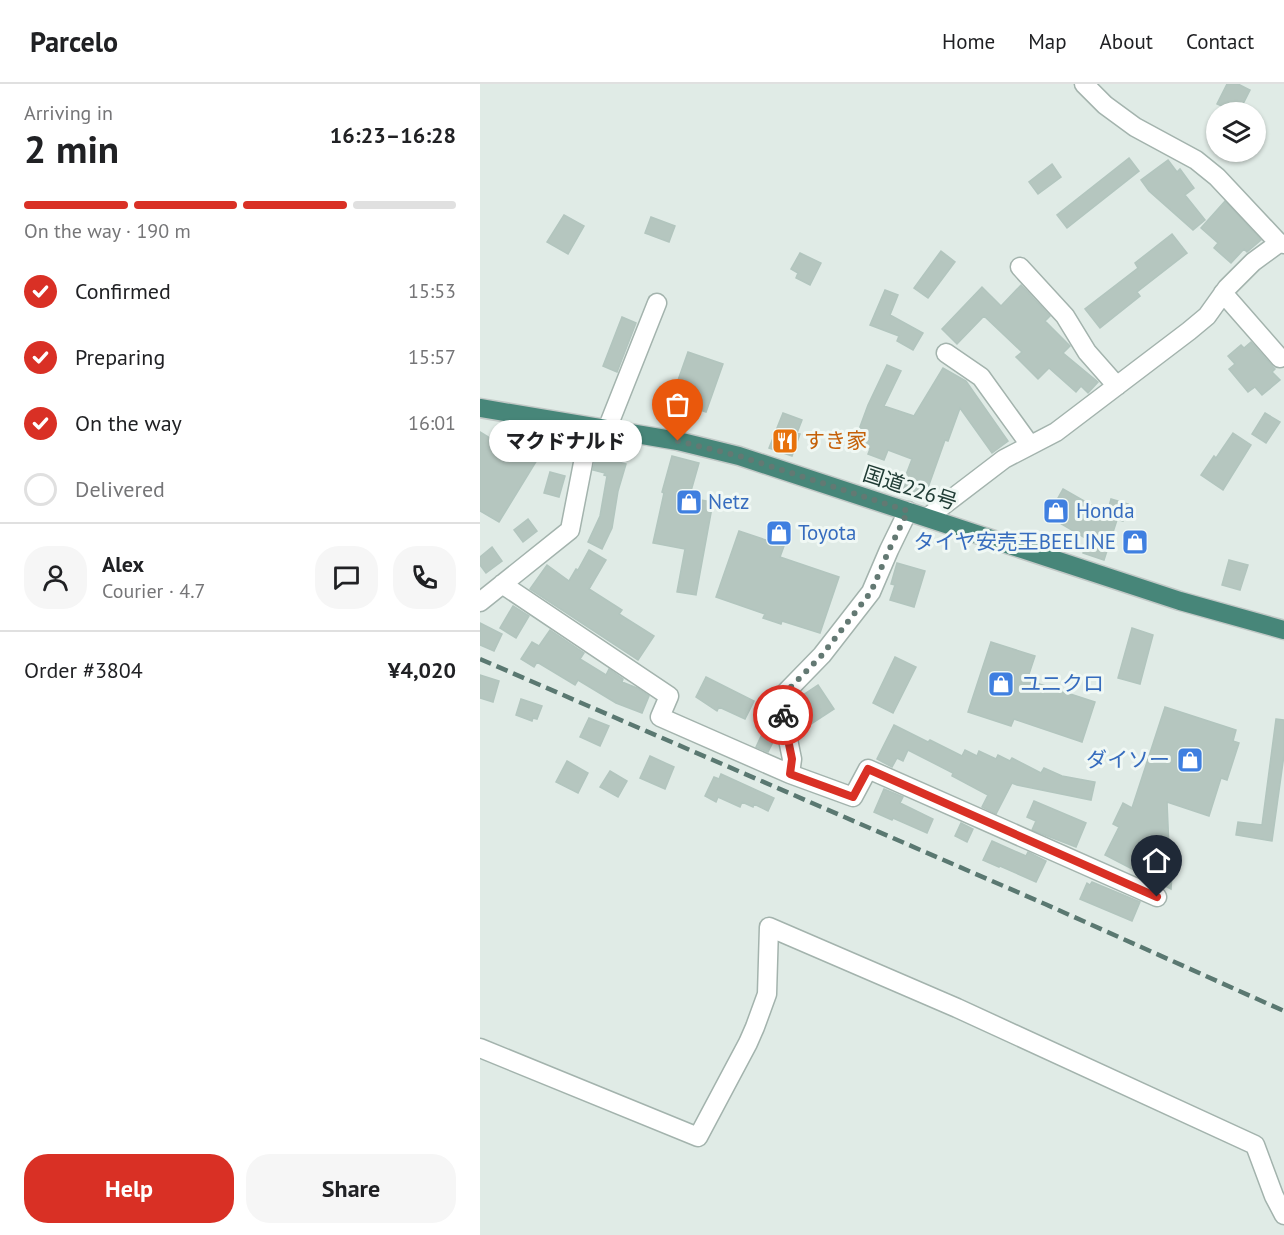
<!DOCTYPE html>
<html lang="en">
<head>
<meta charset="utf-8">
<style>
	:root { --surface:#fff; --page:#f6f6f6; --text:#202124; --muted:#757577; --line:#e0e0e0; --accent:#d93025 }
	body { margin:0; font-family:"PT Sans","Noto Sans JP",sans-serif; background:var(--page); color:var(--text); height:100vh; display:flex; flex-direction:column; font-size:22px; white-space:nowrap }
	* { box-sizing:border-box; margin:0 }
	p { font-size:20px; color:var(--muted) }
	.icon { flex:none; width:33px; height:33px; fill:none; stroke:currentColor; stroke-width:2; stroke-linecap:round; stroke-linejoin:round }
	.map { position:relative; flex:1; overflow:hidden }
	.panel { display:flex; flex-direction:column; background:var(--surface); width:480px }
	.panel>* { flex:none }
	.buttons { position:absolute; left:726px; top:18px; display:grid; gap:12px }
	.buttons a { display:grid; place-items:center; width:60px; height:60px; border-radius:50%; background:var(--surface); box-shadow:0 2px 4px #0004; font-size:30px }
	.pin { position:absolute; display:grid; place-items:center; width:51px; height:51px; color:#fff; margin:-62px -26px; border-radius:50% 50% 50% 0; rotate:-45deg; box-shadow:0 0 6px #0007 }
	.pin .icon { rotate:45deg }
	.courier { position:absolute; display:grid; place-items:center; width:60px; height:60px; margin:-30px; border:4px solid #d93025; border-radius:50%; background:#fff; color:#222; box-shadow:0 2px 8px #0007 }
	.bubble { position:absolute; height:42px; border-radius:21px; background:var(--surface); box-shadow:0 2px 4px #0004; font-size:20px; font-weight:800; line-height:42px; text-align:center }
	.summary em { font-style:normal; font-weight:800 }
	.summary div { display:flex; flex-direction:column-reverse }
	.summary { display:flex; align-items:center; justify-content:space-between; height:102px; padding:0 24px }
	h1 { font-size:39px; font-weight:800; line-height:45px }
	.bar { display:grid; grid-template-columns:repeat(4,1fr); gap:9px 6px; align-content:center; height:72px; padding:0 24px }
	.bar i { height:8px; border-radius:4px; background:var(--line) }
	.bar .active { background:var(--accent) }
	.bar p { grid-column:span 4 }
	.line { display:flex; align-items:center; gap:15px; padding:0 24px; border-top:2px solid var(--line) }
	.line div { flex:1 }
	.round { display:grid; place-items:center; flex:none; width:63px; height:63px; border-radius:24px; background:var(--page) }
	ol { padding:0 24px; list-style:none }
	li { display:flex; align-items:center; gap:18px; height:66px }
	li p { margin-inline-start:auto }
	li .icon { padding:6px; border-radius:50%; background:var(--accent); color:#fff; stroke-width:4 }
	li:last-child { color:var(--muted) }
	li i { width:33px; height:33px; border:3px solid var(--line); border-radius:50% }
	.primary-button { display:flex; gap:12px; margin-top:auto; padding:12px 24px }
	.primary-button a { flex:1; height:69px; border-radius:24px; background:var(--accent); color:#fff; font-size:24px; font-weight:800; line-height:69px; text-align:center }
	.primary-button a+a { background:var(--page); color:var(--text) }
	header { display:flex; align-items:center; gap:36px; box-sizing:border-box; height:84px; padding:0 30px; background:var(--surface); border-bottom:2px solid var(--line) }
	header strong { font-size:28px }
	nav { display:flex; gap:33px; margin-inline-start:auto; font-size:21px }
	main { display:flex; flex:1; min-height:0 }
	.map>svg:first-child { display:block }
	.building { fill:#b5c6bf; stroke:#b2c5be; stroke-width:1.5 }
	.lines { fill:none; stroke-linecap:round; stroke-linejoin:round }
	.minor-casing { stroke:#a3b3ad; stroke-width:21 }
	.trunk-casing { stroke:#c1c8c6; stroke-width:21 }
	.minor { stroke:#fff; stroke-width:18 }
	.trunk { stroke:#478679; stroke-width:18 }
	.rail { stroke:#5a7871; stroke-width:4.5; stroke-dasharray:12 6; stroke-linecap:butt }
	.done { stroke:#637973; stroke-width:6; stroke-dasharray:0 10.8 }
	.route { stroke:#d93025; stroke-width:8 }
	.labels { text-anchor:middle; stroke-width:6; stroke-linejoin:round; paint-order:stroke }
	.food-label { font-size:21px; fill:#c56008; stroke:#f0f8f4; text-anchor:start }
	.street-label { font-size:21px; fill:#203c35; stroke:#f0f8f4 }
	.shop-label { font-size:21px; fill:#366cbe; stroke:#f0f8f4; text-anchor:start }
</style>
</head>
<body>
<header>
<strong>Parcelo</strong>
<nav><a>Home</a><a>Map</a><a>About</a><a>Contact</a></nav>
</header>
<main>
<section class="panel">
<div class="summary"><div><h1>2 min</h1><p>Arriving in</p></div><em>16:23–16:28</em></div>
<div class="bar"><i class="active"></i><i class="active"></i><i class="active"></i><i></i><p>On the way · 190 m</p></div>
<ol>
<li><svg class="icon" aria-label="check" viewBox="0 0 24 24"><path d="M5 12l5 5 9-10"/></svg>Confirmed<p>15:53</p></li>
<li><svg class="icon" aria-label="check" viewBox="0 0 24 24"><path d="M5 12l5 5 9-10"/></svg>Preparing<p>15:57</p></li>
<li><svg class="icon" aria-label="check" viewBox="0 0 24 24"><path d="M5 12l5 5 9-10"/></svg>On the way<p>16:01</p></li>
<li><i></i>Delivered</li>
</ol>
<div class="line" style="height:108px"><a class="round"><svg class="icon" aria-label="person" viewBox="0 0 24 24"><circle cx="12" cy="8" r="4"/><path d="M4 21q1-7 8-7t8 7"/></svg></a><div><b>Alex</b><p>Courier · 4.7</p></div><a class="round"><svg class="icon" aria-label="chat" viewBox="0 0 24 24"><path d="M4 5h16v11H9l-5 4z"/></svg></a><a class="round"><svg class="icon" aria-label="phone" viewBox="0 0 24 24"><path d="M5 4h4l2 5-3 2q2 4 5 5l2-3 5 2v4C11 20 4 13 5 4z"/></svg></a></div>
<div class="line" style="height:78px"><div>Order #3804</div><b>¥4,020</b></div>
<div class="primary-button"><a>Help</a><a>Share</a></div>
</section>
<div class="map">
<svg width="804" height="1151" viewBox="0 0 804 1151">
	<rect width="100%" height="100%" fill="#e0ebe6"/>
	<path class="building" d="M747,0H758L770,6L759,28H755L737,20Z
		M649,74L659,87L587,144L577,131Z
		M688,76L697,88L700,85L714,104L705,111L725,136L713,146L669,107L661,96Z
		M572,80L581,93L558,110L549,98Z
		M745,117L781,156L767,168L764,165L751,179L734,164L738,159L721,144Z
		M84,131L104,142L88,170L67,158Z
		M171,133L195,142L189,158L165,149Z
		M692,150L707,169L657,208L660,212L620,244L605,225L658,184L655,179Z
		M461,167L475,178L448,214L434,204Z
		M320,169L341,179L330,201L316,194L318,189L311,185Z
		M541,201L570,232L565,237L590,262L583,269L618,298L608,309L601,302L596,308L569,284L558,295L536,273L542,268L504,232L477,260L462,245L502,203L521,222Z
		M405,206L418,211L410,231L443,249L433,266L417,257L419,252L390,241Z
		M142,233L156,239L137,288L123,282Z
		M771,258L795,285L792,288L800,296L782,311L775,303L768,308L749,285L755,280L748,272L761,261L764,264Z
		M208,268L243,280L226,328L191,316Z
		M407,281L421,287L404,322L434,332L463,284L486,297L528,357L512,369L480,324L468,357L465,356L445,412L421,404L432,375L408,366L404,376L388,370L390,365L374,359L388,321Z
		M303,329L322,336L317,349L320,350L312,372L289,364Z
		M785,329L800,338L786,359L772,350Z
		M0,348L23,362L26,357L57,376L19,438L0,427Z
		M753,349L771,361L743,406L721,391L734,372L736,374Z
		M116,372L146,380L138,407L132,444L122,465L108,458L120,432L127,392L124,391L125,389L113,386Z
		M192,372L219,379L209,414L233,418L216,511L197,508L205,465L173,459L184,409L182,408Z
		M70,388L85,392L79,413L64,409Z
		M583,405L627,430L631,415L648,420L643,437L633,434L637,436L624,476L603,469L607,455L568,432Z
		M48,435L57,447L43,458L34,446Z
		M259,447L304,462L300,473L359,493L340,549L302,537L301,540L283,534L285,530L236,513Z
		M12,463L22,477L6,489L0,481V473Z
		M109,466L126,476L109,505L142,526L139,530L174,552L158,576L50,505L67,481L89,497L96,485L98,486Z
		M749,476L768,481L760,506L742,501Z
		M417,479L445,487L434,523L410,516L415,501L411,500Z
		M33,522L49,532L36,554L20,544Z
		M0,539L22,550L14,567L0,561Z
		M652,544L673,551L660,600L638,594Z
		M70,546L104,569L100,575L126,591L129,585L143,595L142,598L157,604L169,612L162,629L136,619L98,596L95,601L57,578L54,583L41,575L52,558L59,562Z
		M511,558L555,572L547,596L615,618L602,658L534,635L531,642L488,628Z
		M415,573L436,583L413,629L393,619Z
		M0,591L19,597L13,618L0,614Z
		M226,593L274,617L265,635L239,623L237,627L216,613Z
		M338,601L354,625L328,642L313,620L314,617Z
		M41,615L62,622L57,635L53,634L52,637L36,631Z
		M685,623L756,646L753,657L759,659L747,696L741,694L729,732L687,718L689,764L685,774L693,778L691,805L625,771L639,743L633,740L643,719L652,724Z
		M109,634L129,642L120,662L100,653Z
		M796,635L804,636V671L792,757L756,751L758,738L782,741Z
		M414,641L448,658L450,656L482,672L485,666L497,672L499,667L516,675L518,671L530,677L532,674L561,689L564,684L582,692L615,698L611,716L537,701L532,699L516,730L502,723L508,711L472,692L473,689L428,666L423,677L417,674L412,683L397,675Z
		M284,646L296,652L288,668L276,663Z
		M170,672L194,683L185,705L160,694Z
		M87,677L108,689L98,709L76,698Z
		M130,687L147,697L138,713L120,703Z
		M241,690L294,714L288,727L274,720L273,723L262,718L260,723L238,713L236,718L225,712L234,693L239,695Z
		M404,705L423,713L420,719L453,735L447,749L413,734L412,736L394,728Z
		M554,717L606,739L596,763L552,746L556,737L547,733Z
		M481,739L493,745L487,758L475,752Z
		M512,757L546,772L548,768L566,777L556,798L520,782L519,783L503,776Z
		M612,798L660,818L652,837L600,815L607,799L610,801Z"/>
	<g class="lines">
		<defs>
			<path id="minor" d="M604,0L625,21L655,43L716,76L737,93L799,159
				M540,183L585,232L607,268L637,302
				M743,209L800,274
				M466,269L501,293L550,361
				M127,345L177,219
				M428,427L409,466L391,508L342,571L305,609L301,621L312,675L310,690L373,713L388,685L677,813
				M448,433L524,375L576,348L709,247L727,232L747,204L773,178L799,159L804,160
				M22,500L189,612L180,633L310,690
				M0,518L90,446L110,343
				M0,964L218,1053L268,959L275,943L287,910L289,843L477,924L775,1061L794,1112L804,1131"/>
			<path id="trunk" d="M0,324L198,357L259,372L700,517L804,546"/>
		</defs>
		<use href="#minor" class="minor-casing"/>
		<use href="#trunk" class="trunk-casing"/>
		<use href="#minor" class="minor"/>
		<use href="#trunk" class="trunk"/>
		<path class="rail" d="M0,575L565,820L804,927"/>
	</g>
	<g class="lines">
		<path class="done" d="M198,357L259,372L428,427L409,466L391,508L342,571L305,609L301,621L303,631"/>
		<path class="route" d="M303,631L312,675L310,690L373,713L388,685L677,813"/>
	</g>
	<defs>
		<symbol id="restaurant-square" viewBox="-11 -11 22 22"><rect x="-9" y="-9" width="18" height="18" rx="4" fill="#e8710a" stroke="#f0f8f4"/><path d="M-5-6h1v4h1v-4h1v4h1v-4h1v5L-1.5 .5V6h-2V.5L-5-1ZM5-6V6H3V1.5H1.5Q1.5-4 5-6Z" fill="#fff"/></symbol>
		<symbol id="shop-square" viewBox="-11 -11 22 22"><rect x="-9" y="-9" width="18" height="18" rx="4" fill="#3f7fe0" stroke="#f0f8f4"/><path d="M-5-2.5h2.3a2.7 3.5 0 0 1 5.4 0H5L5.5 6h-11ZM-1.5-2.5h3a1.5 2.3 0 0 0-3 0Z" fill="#fff"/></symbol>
	</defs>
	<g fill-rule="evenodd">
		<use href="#restaurant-square" x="290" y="342" width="30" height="30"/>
		<use href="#shop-square" x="194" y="403" width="30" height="30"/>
		<use href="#shop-square" x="561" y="412" width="30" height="30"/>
		<use href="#shop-square" x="284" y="434" width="30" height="30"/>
		<use href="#shop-square" x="640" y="443" width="30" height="30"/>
		<use href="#shop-square" x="506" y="585" width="30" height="30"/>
		<use href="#shop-square" x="695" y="661" width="30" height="30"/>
	</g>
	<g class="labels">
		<g class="food-label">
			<text x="324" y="364">すき家</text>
		</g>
		<g class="street-label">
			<text transform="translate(430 404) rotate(18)" y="7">国道226号</text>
		</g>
		<g class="shop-label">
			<text x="228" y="425">Netz</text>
			<text x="596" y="434">Honda</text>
			<text x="318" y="456">Toyota</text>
			<text x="636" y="465" text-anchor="end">タイヤ安売王BEELINE</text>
			<text x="540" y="607">ユニクロ</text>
			<text x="690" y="683" text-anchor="end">ダイソー</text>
		</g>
	</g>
</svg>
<div class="buttons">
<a><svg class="icon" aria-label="layers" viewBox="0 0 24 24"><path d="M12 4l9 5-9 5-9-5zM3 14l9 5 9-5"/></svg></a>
</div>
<div class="pin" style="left:198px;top:357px;background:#ea580c"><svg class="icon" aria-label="bag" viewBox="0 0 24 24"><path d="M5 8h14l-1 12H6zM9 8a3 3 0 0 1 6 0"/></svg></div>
<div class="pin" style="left:677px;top:813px;background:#1f2937"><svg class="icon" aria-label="home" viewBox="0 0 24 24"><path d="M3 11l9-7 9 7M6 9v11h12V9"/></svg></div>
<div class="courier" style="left:303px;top:631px"><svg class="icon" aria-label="bike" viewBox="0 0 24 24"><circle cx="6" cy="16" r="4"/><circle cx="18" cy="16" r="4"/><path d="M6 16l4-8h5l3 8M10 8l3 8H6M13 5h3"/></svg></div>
<div class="bubble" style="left:9px;top:336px;width:153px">マクドナルド</div>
</div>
</main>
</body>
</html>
